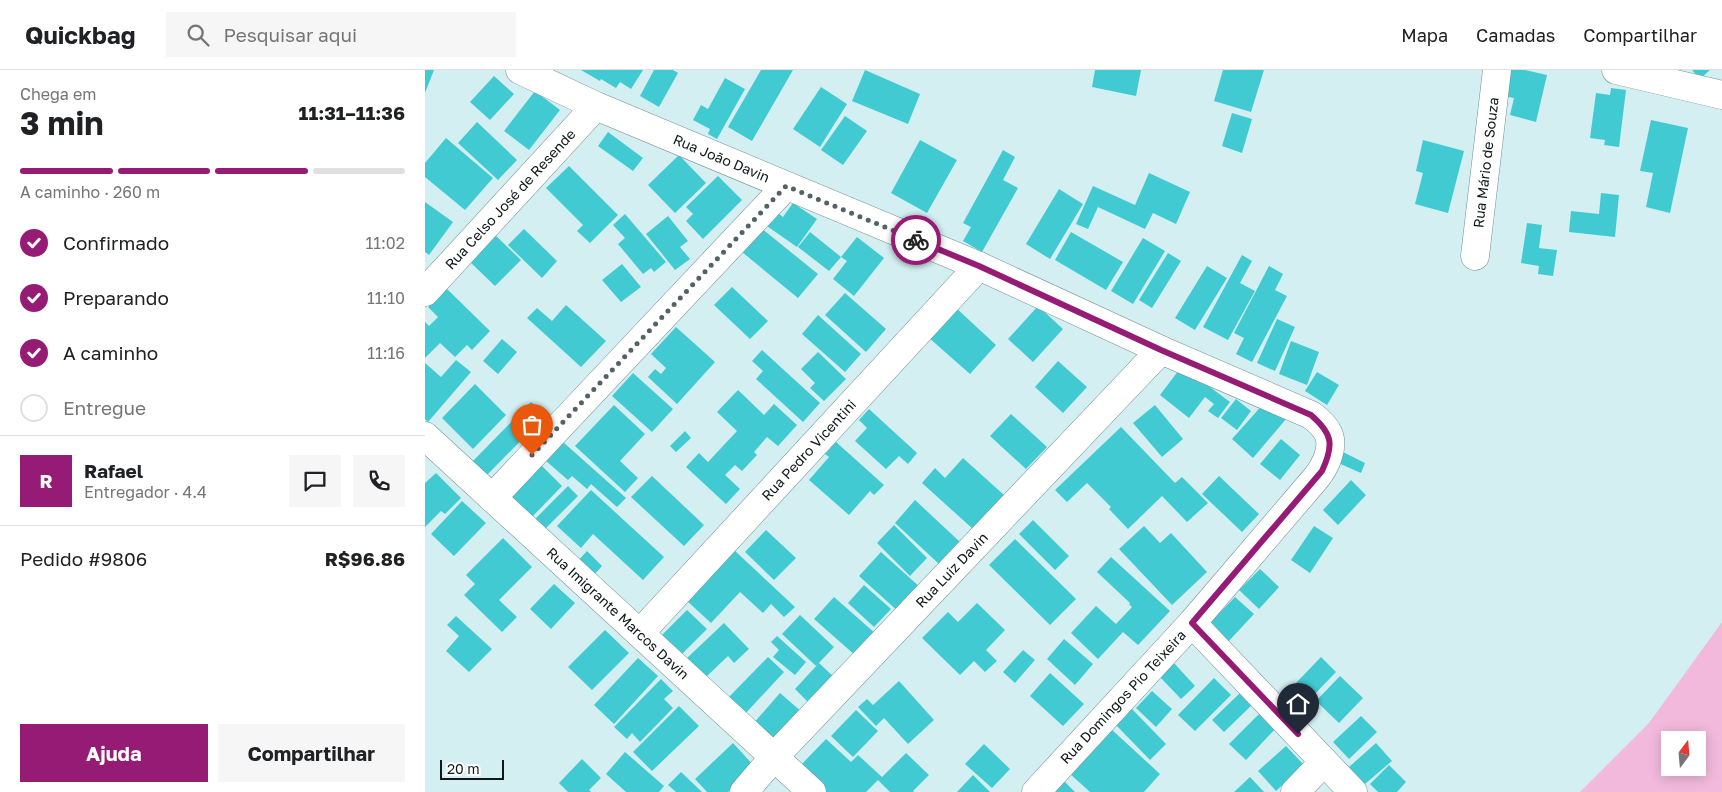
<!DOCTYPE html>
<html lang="pt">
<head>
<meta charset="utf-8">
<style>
	:root { --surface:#fff; --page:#f6f6f6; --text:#202124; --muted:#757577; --line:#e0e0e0; --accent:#961b75 }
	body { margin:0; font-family:"Golos Text",sans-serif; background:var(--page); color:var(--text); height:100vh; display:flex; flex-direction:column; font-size:19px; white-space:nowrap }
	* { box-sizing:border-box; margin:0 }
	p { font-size:16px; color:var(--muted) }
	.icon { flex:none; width:28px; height:28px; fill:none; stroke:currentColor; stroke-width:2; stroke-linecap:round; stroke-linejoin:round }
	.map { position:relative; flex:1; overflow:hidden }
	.details { display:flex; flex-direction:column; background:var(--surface); width:425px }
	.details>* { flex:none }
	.needle { width:32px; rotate:16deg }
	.buttons { position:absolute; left:1236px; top:661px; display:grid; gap:10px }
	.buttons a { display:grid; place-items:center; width:45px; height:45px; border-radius:0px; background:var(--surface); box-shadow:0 2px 12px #0003; font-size:25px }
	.scale { position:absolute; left:15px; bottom:12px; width:64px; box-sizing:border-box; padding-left:5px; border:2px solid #0e1819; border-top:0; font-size:14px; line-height:18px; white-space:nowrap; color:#0e1819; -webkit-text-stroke:4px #fff; paint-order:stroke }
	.pin { position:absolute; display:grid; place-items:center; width:42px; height:42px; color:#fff; margin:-51px -21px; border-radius:50% 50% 50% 0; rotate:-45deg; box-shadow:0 0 5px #0007 }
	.pin .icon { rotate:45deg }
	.courier { position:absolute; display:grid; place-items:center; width:50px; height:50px; margin:-25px; border:4px solid #961b75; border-radius:50%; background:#fff; color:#222; box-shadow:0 1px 6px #0007 }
	.headline em { font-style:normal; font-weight:700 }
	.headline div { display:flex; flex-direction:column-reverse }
	.headline { display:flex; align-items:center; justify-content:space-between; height:85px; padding:0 20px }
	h1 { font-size:32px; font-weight:700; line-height:38px }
	.bar { display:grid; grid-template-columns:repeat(4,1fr); gap:8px 5px; align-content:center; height:60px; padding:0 20px }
	.bar i { height:6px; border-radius:4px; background:var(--line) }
	.bar .on { background:var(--accent) }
	.bar p { grid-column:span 4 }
	.line { display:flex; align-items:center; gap:12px; padding:0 20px; border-top:1px solid var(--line) }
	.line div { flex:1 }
	.round { display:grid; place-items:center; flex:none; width:52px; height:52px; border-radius:0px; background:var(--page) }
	ol { padding:0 20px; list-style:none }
	li { display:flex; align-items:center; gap:15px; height:55px }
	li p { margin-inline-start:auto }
	li .icon { padding:5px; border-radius:50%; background:var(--accent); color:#fff; stroke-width:4 }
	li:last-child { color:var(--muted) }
	li i { width:28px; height:28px; border:2px solid var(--line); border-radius:50% }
	.cta { display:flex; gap:10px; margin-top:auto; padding:10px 20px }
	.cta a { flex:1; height:58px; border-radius:0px; background:var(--accent); color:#fff; font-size:20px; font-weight:700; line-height:58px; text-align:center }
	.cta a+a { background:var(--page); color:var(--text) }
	header { display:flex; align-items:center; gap:30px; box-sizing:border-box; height:70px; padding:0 25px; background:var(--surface); border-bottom:1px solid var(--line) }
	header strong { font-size:24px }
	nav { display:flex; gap:28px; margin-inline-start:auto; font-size:18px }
	.search { width:350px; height:45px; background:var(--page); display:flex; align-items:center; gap:12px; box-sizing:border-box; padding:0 18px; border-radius:0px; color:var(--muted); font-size:19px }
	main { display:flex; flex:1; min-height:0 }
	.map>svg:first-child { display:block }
	.green { fill:#f2b9dc; fill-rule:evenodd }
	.building { fill:#42cad2 }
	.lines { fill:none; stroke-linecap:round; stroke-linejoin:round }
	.minor-casing { stroke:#758e90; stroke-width:29 }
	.minor { stroke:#fff; stroke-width:28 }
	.done { stroke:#536365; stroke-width:5; stroke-dasharray:0 9 }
	.route { stroke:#961b75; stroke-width:6 }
	.labels { text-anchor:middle; stroke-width:4.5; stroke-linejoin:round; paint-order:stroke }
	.street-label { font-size:14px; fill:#0e1819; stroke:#fff }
</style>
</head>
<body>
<header>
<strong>Quickbag</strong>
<div class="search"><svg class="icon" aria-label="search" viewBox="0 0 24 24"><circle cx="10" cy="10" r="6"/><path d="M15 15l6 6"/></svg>Pesquisar aqui</div>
<nav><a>Mapa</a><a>Camadas</a><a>Compartilhar</a></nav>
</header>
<main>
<section class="details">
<div class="headline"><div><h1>3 min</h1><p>Chega em</p></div><em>11:31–11:36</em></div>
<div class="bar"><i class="on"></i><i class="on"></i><i class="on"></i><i></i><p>A caminho · 260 m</p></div>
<ol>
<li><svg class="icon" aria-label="check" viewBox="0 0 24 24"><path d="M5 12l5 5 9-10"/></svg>Confirmado<p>11:02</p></li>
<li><svg class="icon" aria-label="check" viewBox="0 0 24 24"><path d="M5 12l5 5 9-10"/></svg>Preparando<p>11:10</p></li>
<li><svg class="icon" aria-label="check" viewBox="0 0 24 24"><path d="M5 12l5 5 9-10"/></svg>A caminho<p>11:16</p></li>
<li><i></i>Entregue</li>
</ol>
<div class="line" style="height:90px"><b class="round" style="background:var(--accent);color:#fff">R</b><div><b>Rafael</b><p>Entregador · 4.4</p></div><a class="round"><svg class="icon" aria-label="chat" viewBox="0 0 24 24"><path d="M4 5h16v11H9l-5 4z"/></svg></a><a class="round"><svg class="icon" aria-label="phone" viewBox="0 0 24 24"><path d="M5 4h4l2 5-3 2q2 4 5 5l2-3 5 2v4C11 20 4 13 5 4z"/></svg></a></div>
<div class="line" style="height:65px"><div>Pedido #9806</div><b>R$96.86</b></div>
<div class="cta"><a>Ajuda</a><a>Compartilhar</a></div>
</section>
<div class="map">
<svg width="1297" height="722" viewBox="0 0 1297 722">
	<rect width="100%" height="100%" fill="#d3eff1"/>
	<path class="green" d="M1297,552V722H1155L1224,653ZM1245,670H1272V698H1245Z"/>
	<path class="building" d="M0,0H9L0,23Z
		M156,0H218L206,19L195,12L191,18L176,9L175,11Z
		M229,0H248L253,3L234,37L215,26Z
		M336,0H368L327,71L303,57Z
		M440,0L495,24L483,54L427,31Z
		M670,0H716L711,26L667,17Z
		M798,0H839L826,42L789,31Z
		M1085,0H1100L1122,5L1111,52L1085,45L1089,28L1078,26Z
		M1267,0H1285L1275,9Z
		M69,6L89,24L65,50L45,32Z
		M300,8L320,19L292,69L283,64L285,59L268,50L276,35L283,39Z
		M396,17L422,34L395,77L368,59Z
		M1186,18L1201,20L1194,77L1179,75L1180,70L1165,68L1171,23L1185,25Z
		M110,21L135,40L104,80L79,61Z
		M807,43L827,49L817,83L797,76Z
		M420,46L442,61L418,95L396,80Z
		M1226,50L1263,58L1245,143L1221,137L1228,103L1215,101Z
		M52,52L92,90L73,110L33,73Z
		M183,62L218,88L208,101L173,76Z
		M21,68L68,108L40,140L0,107V93Z
		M495,70L532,90L502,143L466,123Z
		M998,70L1039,81L1023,143L990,134L998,103L991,101Z
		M578,80L590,87L578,110L593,118L557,182L538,171L546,157L538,153Z
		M254,85L281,113L250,143L223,115Z
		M144,96L193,145L165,173L152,161L158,155L121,118Z
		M724,103L765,122L751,154L728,143L720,159L673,137L663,159L651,154L668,116L710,135Z
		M293,106L317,130L278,169L261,151L268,144L261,137Z
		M634,119L658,134L625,189L601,174Z
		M1176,123L1194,125L1190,167L1144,162L1146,141L1174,144Z
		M0,132L28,152L4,185L0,182Z
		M368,133L392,149L372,177L339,154L349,140L358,147Z
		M200,144L241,192L229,202L226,198L218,204L193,174L200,168L188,155Z
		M243,146L263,171L255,177L265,189L250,200L221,164Z
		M1102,153L1117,155L1114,178L1132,180L1128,206L1113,204L1114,196L1096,193Z
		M336,158L393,204L373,228L317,182Z
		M99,159L132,191L117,208L83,175Z
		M385,162L416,187L404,201L373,177Z
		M646,162L698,192L681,220L630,190Z
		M68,163L96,190L70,216L42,189Z
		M432,167L459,188L429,226L408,209L422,191L416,187Z
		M718,168L740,181L708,234L686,221Z
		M743,183L756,191L727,238L714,230Z
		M817,185L827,191L815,213L830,221L803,270L778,257Z
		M197,194L216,217L196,232L177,210Z
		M782,196L802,208L770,260L750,248Z
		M844,196L858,204L850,220L862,226L827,292L811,284L819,268L809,263Z
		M307,217L343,251L325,269L289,235Z
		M21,218L65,261L47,280L42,275L30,287L15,273L0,288V252L4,256L13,247L3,237Z
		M420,223L461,259L441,282L400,245Z
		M141,235L181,271L156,297L102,248L112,238L127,251Z
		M613,236L638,259L608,292L583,269Z
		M530,237L571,275L545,304L503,267Z
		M393,245L436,284L420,302L377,264Z
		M852,249L870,257L850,301L832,293Z
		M251,257L290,292L252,334L223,307L230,299L236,304L241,298L226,284Z
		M77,269L92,282L73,304L58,291Z
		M866,271L894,282L882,315L854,304Z
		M337,280L395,333L378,352L331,309L338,301L327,291Z
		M393,282L421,309L399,331L385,318L390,313L376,299Z
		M31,290L46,302L3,352L0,349V293L16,307Z
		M633,291L662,317L638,343L610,317Z
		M757,296L805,332L793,348L783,341L789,334L780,327L764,348L735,325Z
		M892,302L914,315L902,335L880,321Z
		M208,303L248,339L227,362L187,326Z
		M50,314L81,345L48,379L17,348Z
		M313,320L339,345L349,334L372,355L353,376L342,367L329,382L332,385L317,401L310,395L300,405L315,419L301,434L261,397L274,383L283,392L312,361L292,342Z
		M811,329L826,341L812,360L796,348Z
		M106,332L120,346L62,405L48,391Z
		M840,332L861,349L828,388L807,369Z
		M189,335L220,364L195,391L213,408L200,422L150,376Z
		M730,335L758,369L737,387L708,353Z
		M444,339L492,383L483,394L474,386L461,399L430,371L442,358L434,350Z
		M586,344L622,377L601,399L565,366Z
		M696,357L750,413L757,407L783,433L762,452L737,426L703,459L684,439L686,437L662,413L642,432L630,420Z
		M260,361L266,368L251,382L245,376Z
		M856,369L875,385L855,410L835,394Z
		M138,372L201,428L192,437L166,414L162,419L147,406L143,410L121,391Z
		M411,372L459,415L449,425L445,421L424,445L384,410L404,387L400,384Z
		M916,381L940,393L936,403L911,392Z
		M538,388L579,425L548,459L497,413L510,398L520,408Z
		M115,394L137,416L106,448L83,427Z
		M11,403L36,428L20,444L16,441L0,457V413Z
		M227,406L279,455L259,476L206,427Z
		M794,406L834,444L817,462L777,424Z
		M926,410L941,425L913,455L898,440Z
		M143,416L153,426L120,459L110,449Z
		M166,420L239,487L218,510L168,464L156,478L132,456Z
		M490,430L535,472L514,494L470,453Z
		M37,431L61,453L29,486L6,464Z
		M608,450L644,486L630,500L594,464Z
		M469,455L502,488L485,506L452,473Z
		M719,456L735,473L746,463L782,502L747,535L694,479Z
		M889,456L908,468L885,503L866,490Z
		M341,460L371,488L349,510L320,482Z
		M78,468L107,497L74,530L92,547L77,562L39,525L50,514L41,505Z
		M590,469L651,529L625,555L564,495Z
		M309,480L370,537L359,547L346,534L338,543L315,522L286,553L261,530Z
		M162,481L177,496L168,506L153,491Z
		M456,482L497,519L475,543L434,506Z
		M686,487L745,541L713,575L698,562L673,589L646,563L671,536L691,554L707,537L704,534L705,533L672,502Z
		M835,499L854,517L834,539L814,520Z
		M129,514L150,533L126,559L105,539Z
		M439,515L466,539L449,557L423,533Z
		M409,527L451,564L431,586L389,549Z
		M810,527L829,544L802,573L783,555Z
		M552,533L580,560L561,580L572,591L560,602L549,591L535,605L497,568L523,542L533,552Z
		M262,540L282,559L256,585L237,565Z
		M375,545L409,577L391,596L357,564Z
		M31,546L67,579L44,602L21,581L34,566L22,555Z
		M299,553L324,579L309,593L303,586L280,608L261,589Z
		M180,560L204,583L167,620L143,597Z
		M352,566L381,592L370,605L348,587L354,580L346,572Z
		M639,569L668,594L650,615L622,589Z
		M598,580L610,590L590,613L578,602Z
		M343,587L359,602L319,645L302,629Z
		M896,587L911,602L887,627L871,613Z
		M213,588L233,606L189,654L169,635Z
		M394,593L411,609L386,635L370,619Z
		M749,593L770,616L756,629L735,607Z
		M625,603L659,634L638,656L605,626Z
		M915,606L938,628L914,653L891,631Z
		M789,608L806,625L770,661L753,645Z
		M236,609L248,621L239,629L248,638L215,672L207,663L202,669L189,657Z
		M474,611L509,650L483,674L459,648L451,656L433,637L442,629L448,635Z
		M727,621L747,639L731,657L711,638Z
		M816,622L828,634L799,662L787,650Z
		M355,623L378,643L350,674L328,654Z
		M254,636L274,656L227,701L208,682Z
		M706,638L741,674L725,690L690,654Z
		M431,640L453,661L428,687L406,666Z
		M836,642L852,657L821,690L804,674Z
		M936,646L952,662L924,689L908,672Z
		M685,658L735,704L719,722H665L643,702Z
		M401,669L426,692L433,685L457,707L481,683L504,705L488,721L489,722H465L453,710L441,722H400L374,697Z
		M308,673L330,697L303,722H282L270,709Z
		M951,673L967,691L940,714L924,697Z
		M559,674L585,699L567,718L540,694Z
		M861,676L879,695L851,721L833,701Z
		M200,682L239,716L234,722H201L181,704Z
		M157,689L176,708L164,720L166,722H143L134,713Z
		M964,695L981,712L972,722H953L945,714Z
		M256,702L277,722H251L243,715Z
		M548,705L565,722H532Z
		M825,707L839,722H809Z
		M639,711L650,722H629Z"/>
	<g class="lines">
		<defs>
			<g id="minor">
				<path id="s1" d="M95,0L171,36L554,196L736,280L886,345C893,350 899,355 903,363C910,377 900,397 891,408L767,553L611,722"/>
				<path d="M1191,0L1297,25"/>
				<path id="s2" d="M1050,186L1072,0"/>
				<path id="s3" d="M0,222L171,36"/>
				<path id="s4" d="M0,366L387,722"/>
				<path d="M67,428L361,116"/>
				<path d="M767,553L928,722"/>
				<path id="s5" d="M215,563L554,196"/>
				<path id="s6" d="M319,722L349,687L736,280"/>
				<path d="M870,722L899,692"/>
			</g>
		</defs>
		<use href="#minor" class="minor-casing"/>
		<use href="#minor" class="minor"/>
	</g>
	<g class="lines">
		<path class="done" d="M107,385L361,116L491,170"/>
		<path class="route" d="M491,170L554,196L736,280L886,345C908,364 909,375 897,401L767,553L873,664"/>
	</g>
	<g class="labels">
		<g class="street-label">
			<text dy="5" stroke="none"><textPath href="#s1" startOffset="220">Rua João Davin</textPath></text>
			<text dy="5" stroke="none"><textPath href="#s2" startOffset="94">Rua Mário de Souza</textPath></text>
			<text dy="5" stroke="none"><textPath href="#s3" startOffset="126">Rua Celso José de Resende</textPath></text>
			<text dy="5" stroke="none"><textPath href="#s5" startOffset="249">Rua Pedro Vicentini</textPath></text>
			<text dy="5" stroke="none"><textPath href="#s6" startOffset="304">Rua Luiz Davin</textPath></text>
			<text dy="5" stroke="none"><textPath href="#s4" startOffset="262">Rua Imigrante Marcos Davin</textPath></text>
			<text transform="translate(698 627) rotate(-47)" y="5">Rua Domingos Pio Teixeira</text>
		</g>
	</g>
</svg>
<div class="buttons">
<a><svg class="needle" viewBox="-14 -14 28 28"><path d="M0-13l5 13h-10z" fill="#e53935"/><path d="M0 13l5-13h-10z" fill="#757577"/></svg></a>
</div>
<div class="scale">20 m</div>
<div class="pin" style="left:107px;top:385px;background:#ea580c"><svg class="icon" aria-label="bag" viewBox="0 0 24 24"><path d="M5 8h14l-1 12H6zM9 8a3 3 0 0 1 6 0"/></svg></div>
<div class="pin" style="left:873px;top:664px;background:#1f2937"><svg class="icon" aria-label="home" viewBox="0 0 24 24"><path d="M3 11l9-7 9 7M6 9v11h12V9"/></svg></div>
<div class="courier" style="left:491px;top:170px"><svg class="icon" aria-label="bike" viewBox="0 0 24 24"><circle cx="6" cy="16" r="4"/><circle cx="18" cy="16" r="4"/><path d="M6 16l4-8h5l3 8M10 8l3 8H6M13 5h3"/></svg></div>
</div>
</main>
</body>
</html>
